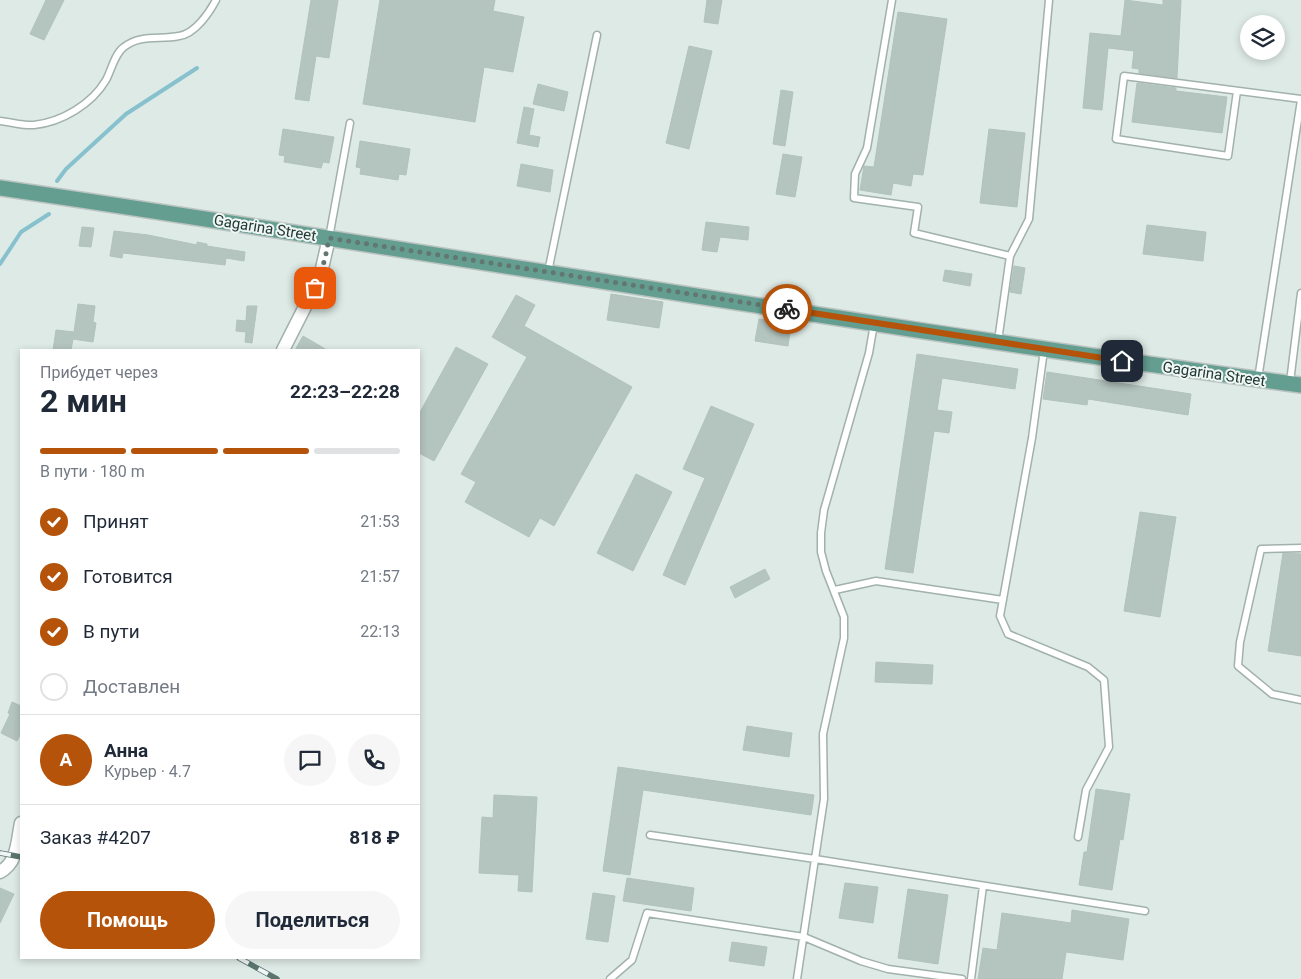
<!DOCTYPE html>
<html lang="ru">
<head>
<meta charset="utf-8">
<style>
	:root { --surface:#fff; --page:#f6f6f7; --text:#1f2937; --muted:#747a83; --line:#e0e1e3; --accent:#b45309 }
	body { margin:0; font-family:Roboto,sans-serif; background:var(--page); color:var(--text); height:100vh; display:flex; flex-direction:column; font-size:19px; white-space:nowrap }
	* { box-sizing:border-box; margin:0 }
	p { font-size:16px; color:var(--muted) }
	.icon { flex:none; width:28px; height:28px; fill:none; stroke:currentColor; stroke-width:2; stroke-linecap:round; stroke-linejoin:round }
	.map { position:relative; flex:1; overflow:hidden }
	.drawer { position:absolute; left:20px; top:349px; width:400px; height:610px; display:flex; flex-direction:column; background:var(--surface); border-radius:0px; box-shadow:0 2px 8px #0003 }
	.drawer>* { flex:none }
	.tools { position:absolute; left:1240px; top:15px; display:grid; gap:10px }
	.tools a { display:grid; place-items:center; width:45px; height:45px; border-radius:50%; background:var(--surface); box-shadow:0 2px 8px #0003; font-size:25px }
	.pin { position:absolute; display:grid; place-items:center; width:42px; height:42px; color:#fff; margin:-21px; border-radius:10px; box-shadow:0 2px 8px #0006 }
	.courier { position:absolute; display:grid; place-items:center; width:50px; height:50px; margin:-25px; border:4px solid #b45309; border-radius:50%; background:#fff; color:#222; box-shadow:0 1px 6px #0007 }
	.summary em { font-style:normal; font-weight:700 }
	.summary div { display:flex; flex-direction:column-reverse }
	.summary { display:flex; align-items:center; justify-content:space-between; height:85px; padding:0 20px }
	h1 { font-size:32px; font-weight:700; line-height:38px }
	.bar { display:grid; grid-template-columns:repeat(4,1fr); gap:8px 5px; align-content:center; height:60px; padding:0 20px }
	.bar i { height:6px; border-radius:4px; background:var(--line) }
	.bar .current { background:var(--accent) }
	.bar p { grid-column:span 4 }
	.line { display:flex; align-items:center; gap:12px; padding:0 20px; border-top:1px solid var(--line) }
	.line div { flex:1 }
	.round { display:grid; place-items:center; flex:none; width:52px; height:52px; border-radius:26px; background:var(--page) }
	ol { padding:0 20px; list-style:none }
	li { display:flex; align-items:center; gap:15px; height:55px }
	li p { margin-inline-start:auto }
	li .icon { padding:5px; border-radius:50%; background:var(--accent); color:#fff; stroke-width:4 }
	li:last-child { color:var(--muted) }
	li i { width:28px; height:28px; border:2px solid var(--line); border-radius:50% }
	.primary-button { display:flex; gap:10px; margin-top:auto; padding:10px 20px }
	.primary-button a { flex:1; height:58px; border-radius:30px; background:var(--accent); color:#fff; font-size:20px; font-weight:700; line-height:58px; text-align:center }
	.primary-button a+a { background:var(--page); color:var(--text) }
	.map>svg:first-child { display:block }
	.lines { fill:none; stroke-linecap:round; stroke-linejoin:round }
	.stream { stroke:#87c1ce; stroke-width:4 }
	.building { fill:#b4c4be; stroke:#b1c3bc }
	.service-casing { stroke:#a1b1ac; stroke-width:9 }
	.minor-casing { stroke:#a1b1ac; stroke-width:15 }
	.primary-casing { stroke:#bcc4c2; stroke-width:18 }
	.service { stroke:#fff; stroke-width:6 }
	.minor { stroke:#fff; stroke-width:12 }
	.primary { stroke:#649e91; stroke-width:15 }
	.rail-casing { stroke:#5a756f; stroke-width:5.5 }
	.rail { stroke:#eff6f3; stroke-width:4; stroke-dasharray:11; stroke-linecap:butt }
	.done { stroke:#627771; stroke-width:5; stroke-dasharray:0 9 }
	.route { stroke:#b45309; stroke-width:6 }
	.labels { text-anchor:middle; stroke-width:4; stroke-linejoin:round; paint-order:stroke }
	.street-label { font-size:15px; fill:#203933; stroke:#eff6f3 }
</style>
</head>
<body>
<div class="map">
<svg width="1301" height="979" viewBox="0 0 1301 979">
	<rect width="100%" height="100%" fill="#deeae5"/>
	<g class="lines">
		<path class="stream" d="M57,181L66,169L126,114L197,68
			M0,264L21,232L49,214"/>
	</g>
	<path class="building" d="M46,0H64L44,40L30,34Z
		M311,0H338L329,58L316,56L309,101L295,99Z
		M380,0H495L493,11L524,17L513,72L484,67L475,122L363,104Z
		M707,0H722L718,24L704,22Z
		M1125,0L1163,5V0H1181L1177,78L1139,73V69L1132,68L1134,51L1108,48L1102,110L1083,108L1090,33L1121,36Z
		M898,12L947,19L923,175L913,174L911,186L893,183L891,195L860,190L864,166L874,167Z
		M689,46L712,51L689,149L666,143Z
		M1137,83L1176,88V91L1227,97L1222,133L1132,122Z
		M538,84L568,92L564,111L533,104Z
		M781,90L793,92L785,146L773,144Z
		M524,107L534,109L529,135L540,137L538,147L517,143Z
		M283,129L334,137L329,163L323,162L321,168L284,162L285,156L279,155Z
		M989,129L1025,133L1017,207L980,203Z
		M360,141L410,149L406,175L399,174L398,180L360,174L361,168L356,167Z
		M783,154L802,157L795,197L776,194Z
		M521,164L553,170L550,192L517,186Z
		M706,222L749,227L748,240L720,237L717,252L702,250Z
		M1147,225L1206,232L1203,261L1143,254Z
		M82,227L94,228L91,247L79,246Z
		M114,231L148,235L197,245V242L207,244V246L245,252L244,261L226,258L225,265L123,253L122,258L110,256Z
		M1014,266L1025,268L1021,294L1010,292Z
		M945,270L972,274L970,286L943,281Z
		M611,294L663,302L659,328L607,320Z
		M516,295L535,305L524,326L632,387L554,526L540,518L529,537L465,502L476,482L461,474L527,357L492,337Z
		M78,304L95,306L93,322L96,323L93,342L73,339L71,350H53L56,330L74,332Z
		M247,306H257L252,343L245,342L246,332L236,331L237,320L246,321Z
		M759,319L791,324L788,346L755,341Z
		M303,336L327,350H295Z
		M456,347L488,364L434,461L419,453V414Z
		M917,354L1018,369L1015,389L942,378L937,410L952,412L949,433L934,431L913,573L885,569Z
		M1047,372L1191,394L1188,415L1088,399L1087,405L1043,399Z
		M711,406L754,424L685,585L663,575L705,478L683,469Z
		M636,474L672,492L633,571L597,553Z
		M1140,512L1176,517L1160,617L1124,611Z
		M1283,553L1301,554V656L1268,651Z
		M765,569L770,579L735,598L730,587Z
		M876,662L933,665L932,684L875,682Z
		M12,702L21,706V733L17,741L1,733L10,714L8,713Z
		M747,726L792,733L789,757L743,750Z
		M618,767L814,795L811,815L643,790L630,875L603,871Z
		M1096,789L1130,794L1123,840L1120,839L1112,890L1079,885L1084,852H1087Z
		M494,795L537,797L532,892L518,891L519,875L479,873L482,817L493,818Z
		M627,878L694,888L691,911L623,901Z
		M845,883L878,887L873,923L839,918Z
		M0,888L14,894L0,923Z
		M908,889L948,895L938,964L898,958Z
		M593,893L615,896L608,942L586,939Z
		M1072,910L1129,919L1123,960L1066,952L1062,979H978L983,948L997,950L1002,913L1071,923Z
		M732,942L767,947L764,966L729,961Z"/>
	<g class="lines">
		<defs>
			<path id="service" d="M892,0L867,148L855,174L854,198L918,207L914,233L1010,256
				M1237,91L1228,156L1116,139L1124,76L1301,99
				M0,121C11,122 24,126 34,125C62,122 92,104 106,80C111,71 115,53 124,47C140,34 160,40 179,36C195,34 209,13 216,0
				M329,238L350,123
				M548,272L597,35
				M998,341L1010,256L1029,219L1049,0
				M1044,350L1032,438L1000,616L1008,634L1088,667L1104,680L1109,747L1086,790L1078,837
				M1258,379L1301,100
				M1290,382L1301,293
				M1301,548L1261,549L1240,642L1238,666L1272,694L1301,700
				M835,590L876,581L1003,600
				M650,835L815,859L1145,911
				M610,979L632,960L647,913L804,937L861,961L888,969L962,979
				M797,979L824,799L823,734L844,638V617L826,571L821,552V533L824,510L869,353L874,324
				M971,979L983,886"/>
			<path id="minor" d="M283,350L320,277L329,238
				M0,872C18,862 17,842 21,823"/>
			<path id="primary" d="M0,188C434,252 866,327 1301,385"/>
		</defs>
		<use href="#service" class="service-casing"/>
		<use href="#minor" class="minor-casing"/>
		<use href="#primary" class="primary-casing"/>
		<use href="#service" class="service"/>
		<use href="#minor" class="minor"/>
		<use href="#primary" class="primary"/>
		<defs>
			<path id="rail" d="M0,853L21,857
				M239,958L277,979"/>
		</defs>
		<use href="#rail" class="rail-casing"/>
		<use href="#rail" class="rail"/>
	</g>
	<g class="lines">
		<path class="done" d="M315,288L325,259L329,238L787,309"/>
		<path class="route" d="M787,309L1122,361"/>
	</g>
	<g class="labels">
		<g class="street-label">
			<text transform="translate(265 228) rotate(9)" y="5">Gagarina Street</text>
			<text transform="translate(1214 374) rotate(8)" y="5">Gagarina Street</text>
		</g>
	</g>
</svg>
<div class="tools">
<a><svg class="icon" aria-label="layers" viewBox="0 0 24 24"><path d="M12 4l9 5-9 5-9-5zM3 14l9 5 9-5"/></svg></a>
</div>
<div class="pin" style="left:315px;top:288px;background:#ea580c"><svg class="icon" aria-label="bag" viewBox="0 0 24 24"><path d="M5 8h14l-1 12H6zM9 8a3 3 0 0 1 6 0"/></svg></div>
<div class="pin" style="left:1122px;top:361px;background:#1f2937"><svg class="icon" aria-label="home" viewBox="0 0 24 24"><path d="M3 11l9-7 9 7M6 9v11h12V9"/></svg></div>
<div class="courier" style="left:787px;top:309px"><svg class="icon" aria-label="bike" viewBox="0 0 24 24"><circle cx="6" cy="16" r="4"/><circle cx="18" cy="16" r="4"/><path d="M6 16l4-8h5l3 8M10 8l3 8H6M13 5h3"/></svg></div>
<section class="drawer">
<div class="summary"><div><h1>2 мин</h1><p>Прибудет через</p></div><em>22:23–22:28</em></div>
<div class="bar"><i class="current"></i><i class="current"></i><i class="current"></i><i></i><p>В пути · 180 m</p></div>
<ol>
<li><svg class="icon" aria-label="check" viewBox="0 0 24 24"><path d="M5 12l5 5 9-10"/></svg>Принят<p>21:53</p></li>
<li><svg class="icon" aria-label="check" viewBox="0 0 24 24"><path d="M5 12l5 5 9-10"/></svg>Готовится<p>21:57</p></li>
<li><svg class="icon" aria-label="check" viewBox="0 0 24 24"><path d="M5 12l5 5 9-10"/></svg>В пути<p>22:13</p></li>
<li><i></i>Доставлен</li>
</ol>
<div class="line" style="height:90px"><b class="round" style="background:var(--accent);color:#fff">А</b><div><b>Анна</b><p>Курьер · 4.7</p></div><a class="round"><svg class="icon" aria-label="chat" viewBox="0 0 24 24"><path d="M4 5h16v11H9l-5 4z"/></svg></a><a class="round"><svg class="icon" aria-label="phone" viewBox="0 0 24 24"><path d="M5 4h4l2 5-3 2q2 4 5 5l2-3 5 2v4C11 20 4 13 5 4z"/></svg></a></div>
<div class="line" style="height:65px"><div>Заказ #4207</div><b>818 ₽</b></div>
<div class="primary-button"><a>Помощь</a><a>Поделиться</a></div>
</section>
</div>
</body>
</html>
